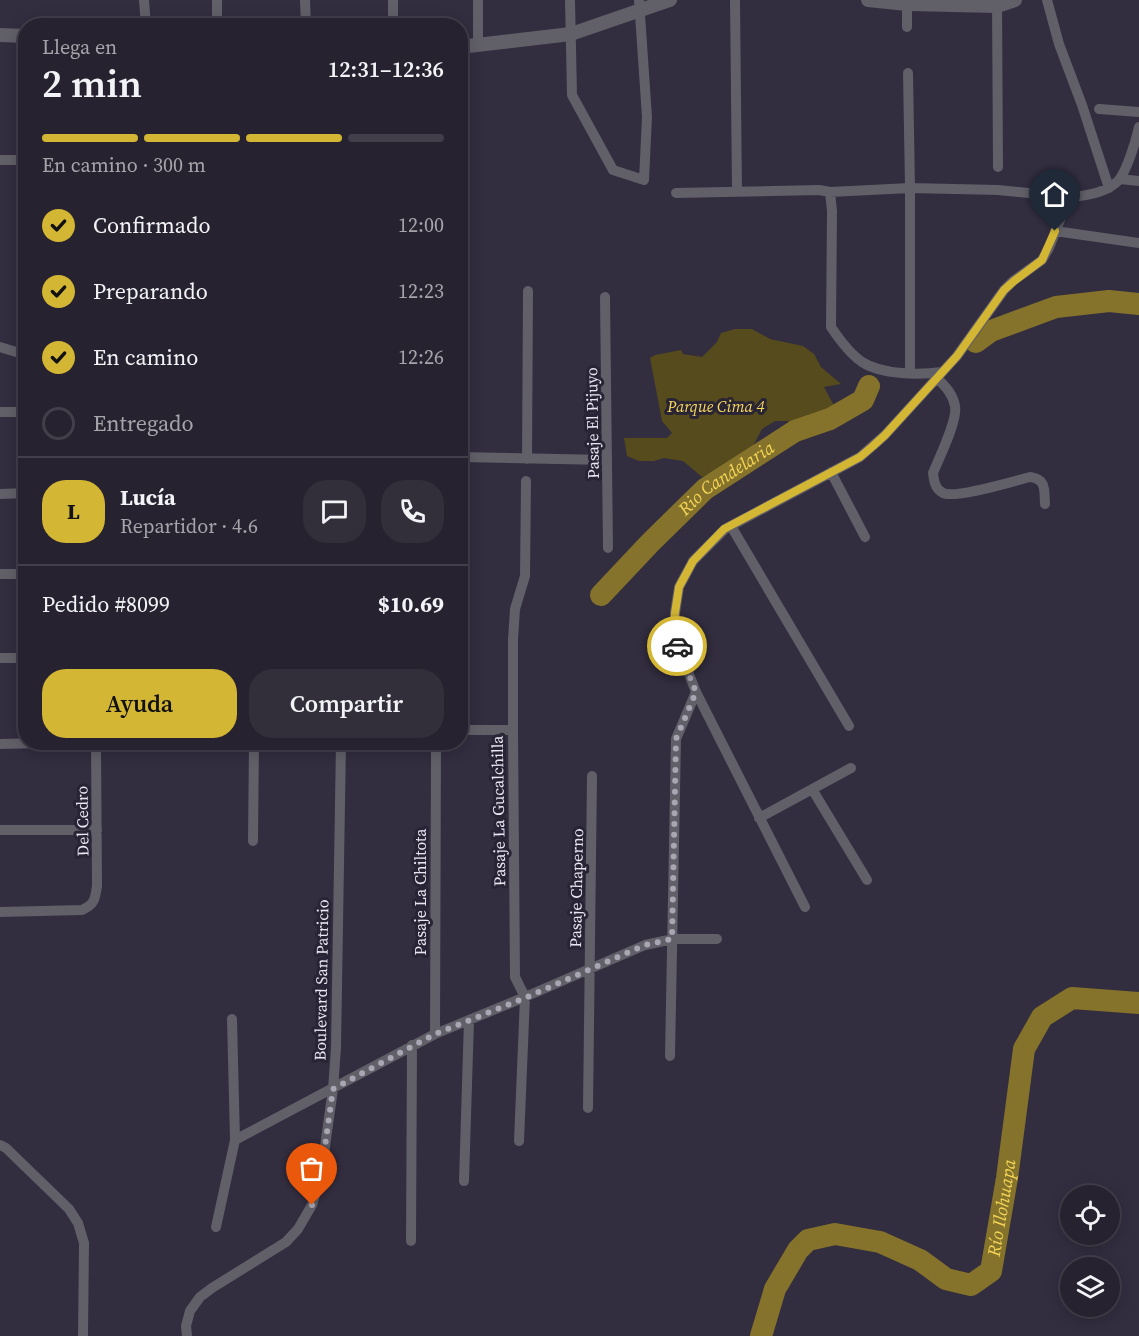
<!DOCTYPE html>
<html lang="es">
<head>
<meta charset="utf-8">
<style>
	:root { --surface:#26222f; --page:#322f3b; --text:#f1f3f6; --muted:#a4a4aa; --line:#423f4b; --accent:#d4b635 }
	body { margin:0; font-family:"Source Serif 4",serif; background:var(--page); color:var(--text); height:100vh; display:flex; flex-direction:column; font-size:22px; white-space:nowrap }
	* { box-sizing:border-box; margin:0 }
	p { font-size:20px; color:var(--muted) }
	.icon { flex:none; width:33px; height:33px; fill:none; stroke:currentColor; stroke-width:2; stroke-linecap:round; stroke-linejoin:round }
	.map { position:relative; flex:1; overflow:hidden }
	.panel { position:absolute; left:18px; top:18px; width:450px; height:732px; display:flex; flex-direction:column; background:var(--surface); border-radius:24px; box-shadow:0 3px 15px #0003,0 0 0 2px var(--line) }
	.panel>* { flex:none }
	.tools { position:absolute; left:1060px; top:1185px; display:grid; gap:12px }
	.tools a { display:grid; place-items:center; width:60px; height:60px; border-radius:50%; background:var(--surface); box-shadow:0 3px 15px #0003,0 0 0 2px var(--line); font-size:30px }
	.pin { position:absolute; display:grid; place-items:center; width:51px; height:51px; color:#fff; margin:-62px -26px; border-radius:50% 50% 50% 0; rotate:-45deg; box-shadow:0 0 6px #0007 }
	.pin .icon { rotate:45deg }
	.courier { position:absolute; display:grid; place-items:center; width:60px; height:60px; margin:-30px; border:4px solid #d4b635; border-radius:50%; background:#fff; color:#222; box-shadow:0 2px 8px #0007 }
	.head em { font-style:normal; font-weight:600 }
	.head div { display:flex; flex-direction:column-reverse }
	.head { display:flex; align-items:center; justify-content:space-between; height:102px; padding:0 24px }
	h1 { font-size:39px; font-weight:600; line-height:45px }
	.bar { display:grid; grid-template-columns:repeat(4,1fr); gap:9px 6px; align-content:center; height:72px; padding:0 24px }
	.bar i { height:8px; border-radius:4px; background:var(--line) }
	.bar .selected { background:var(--accent) }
	.bar p { grid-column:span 4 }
	.line { display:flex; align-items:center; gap:15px; padding:0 24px; border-top:2px solid var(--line) }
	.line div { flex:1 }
	.round { display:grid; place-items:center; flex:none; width:63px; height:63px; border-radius:24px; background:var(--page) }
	ol { padding:0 24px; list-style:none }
	li { display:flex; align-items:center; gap:18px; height:66px }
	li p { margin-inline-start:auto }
	li .icon { padding:6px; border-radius:50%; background:var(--accent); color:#111; stroke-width:4 }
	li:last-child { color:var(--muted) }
	li i { width:33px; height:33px; border:3px solid var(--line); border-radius:50% }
	.button { display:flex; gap:12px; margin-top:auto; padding:12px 24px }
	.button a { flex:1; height:69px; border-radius:24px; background:var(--accent); color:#111; font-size:24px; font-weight:600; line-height:69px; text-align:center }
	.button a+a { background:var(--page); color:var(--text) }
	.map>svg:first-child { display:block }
	.green { fill:#564b1c }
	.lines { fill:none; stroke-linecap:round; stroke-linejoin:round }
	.river { stroke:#85732b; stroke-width:22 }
	.minor { stroke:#615f68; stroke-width:10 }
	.tertiary { stroke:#615f68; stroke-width:14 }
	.done { stroke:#a9a6b3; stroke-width:6; stroke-dasharray:0 10.8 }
	.route { stroke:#d4b635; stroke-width:8 }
	.labels { text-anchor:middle; stroke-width:6; stroke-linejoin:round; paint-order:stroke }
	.park-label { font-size:16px; font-style:italic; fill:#f7d859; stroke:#282335 }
	.street-label { font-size:16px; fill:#e9e7f2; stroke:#282335 }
	.water-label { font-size:18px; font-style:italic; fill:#f4d556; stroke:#282335 }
</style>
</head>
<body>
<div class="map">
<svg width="1139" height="1336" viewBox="0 0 1139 1336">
	<rect width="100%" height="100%" fill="#322d3f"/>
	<path class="green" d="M735,329H752L770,339L803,346L814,354L821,367L841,384L824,387L839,415L819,423L815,417L795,431L788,421H775L762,429L753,446L732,463L702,477L683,461L664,458L654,461H639L627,456L624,438H667L672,433L662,421L650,358L655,355L681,350L683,354L702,357L717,342L721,333Z"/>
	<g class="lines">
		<g class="river">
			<path d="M976,342L991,331L1056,307L1109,301L1139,304"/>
			<path id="s1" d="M601,595L650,543L705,489L795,431L830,419L863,400L869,386"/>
			<path id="s2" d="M761,1336L775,1289L798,1250L808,1240L835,1234L880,1242L920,1260L946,1279L971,1285L991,1271L1007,1178L1024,1049L1042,1017L1072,998L1139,1003"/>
		</g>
		<path class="minor" d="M144,0L146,26
			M305,0L306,26
			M393,0V26
			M478,0V45
			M570,0L572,95L613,170L644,180L647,117L639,0
			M735,0L737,192
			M907,0V27
			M997,0L998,167
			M1047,0L1059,44L1082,105L1109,188
			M217,26V0
			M908,73L910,188V373
			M1099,109L1139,112
			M0,160H26
			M1120,179L1139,181
			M830,192L832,211L831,327C839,339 849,353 862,362C882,375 920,375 942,372
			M676,193L819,190L830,192L910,188L998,190L1069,197
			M1055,231L1139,243
			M605,297L608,548
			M0,347L26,355
			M937,378C945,386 953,394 955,406C958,420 939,458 933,473C934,481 935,489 943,493C955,499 1014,481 1030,477C1047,479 1044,491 1045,504
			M0,412H26
			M460,457L607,460
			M527,459L528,291
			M831,472L865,537
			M0,494L26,493
			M731,526L849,726
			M0,574H26
			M0,658H26
			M460,730H513
			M0,744L88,742
			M812,789L867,880
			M759,818L851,768
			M0,830H97
			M253,841L254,742
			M805,907L696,692L676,641L675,613L679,587L693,561L725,529L860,457L885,435L957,356L1004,290L1013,281L1042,260L1049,248L1069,197C1086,196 1106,193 1118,181C1127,171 1136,140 1139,127
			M0,912L82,910C95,904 95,899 97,886L96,742
			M435,1034L436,750
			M670,1056L676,739L696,692
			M588,1108L592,776
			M235,1140L435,1034L525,997L645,945L673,939H717
			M519,1141L525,997L515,977L513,730V640L515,609L525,576L526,481
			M0,1145L6,1148L69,1209L78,1223L84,1243L83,1336
			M464,1181L469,1020
			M216,1227L235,1140L232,1019
			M411,1241L412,1045
			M187,1336L186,1326L190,1311L200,1297L212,1288L286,1242L298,1229L312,1205L321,1175L333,1089L336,1048L341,742"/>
		<path class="tertiary" d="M868,0L907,4L997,6L1015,0
			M0,35L26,36
			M460,47L571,34L670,0"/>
	</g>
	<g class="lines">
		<path class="done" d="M312,1205L321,1175L333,1089L435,1034L525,998L645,945L672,939L676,739L696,692L677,646"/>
		<path class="route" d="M677,646L674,628L675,613L679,587L693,561L724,529L860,457L873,446L885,435L957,356L1004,290L1014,281L1042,260L1055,231"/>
	</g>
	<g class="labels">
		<g class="park-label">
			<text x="716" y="412">Parque Cima 4</text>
		</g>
		<g class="street-label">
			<text transform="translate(592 423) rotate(-91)" y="6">Pasaje El Pijuyo</text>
			<text transform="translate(498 811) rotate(-91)" y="6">Pasaje La Gucalchilla</text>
			<text transform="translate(82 821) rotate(-91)" y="6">Del Cedro</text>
			<text transform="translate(576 888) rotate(-89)" y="6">Pasaje Chaperno</text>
			<text transform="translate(420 892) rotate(-90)" y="6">Pasaje La Chiltota</text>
			<text transform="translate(321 980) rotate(-89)" y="6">Boulevard San Patricio</text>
		</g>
		<g class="water-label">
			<text dy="6" stroke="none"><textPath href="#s1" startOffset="172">Rio Candelaria</textPath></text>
			<text dy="6" stroke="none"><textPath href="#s2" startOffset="372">Río Ilohuapa</textPath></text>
		</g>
	</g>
</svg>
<div class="tools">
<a><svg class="icon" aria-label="locate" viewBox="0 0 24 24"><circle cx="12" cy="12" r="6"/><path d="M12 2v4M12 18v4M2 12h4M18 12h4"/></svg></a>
<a><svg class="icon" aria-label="layers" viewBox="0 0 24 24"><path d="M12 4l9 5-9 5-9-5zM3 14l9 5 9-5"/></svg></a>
</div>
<div class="pin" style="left:312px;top:1205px;background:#ea580c"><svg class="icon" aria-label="bag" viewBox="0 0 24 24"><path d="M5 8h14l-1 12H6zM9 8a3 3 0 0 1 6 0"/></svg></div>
<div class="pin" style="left:1055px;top:231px;background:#1f2937"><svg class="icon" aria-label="home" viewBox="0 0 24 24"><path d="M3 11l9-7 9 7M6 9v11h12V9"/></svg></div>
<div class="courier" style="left:677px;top:646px"><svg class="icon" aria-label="car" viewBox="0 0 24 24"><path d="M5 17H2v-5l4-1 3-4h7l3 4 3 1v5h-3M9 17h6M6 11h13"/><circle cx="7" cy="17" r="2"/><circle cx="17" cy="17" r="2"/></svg></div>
<section class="panel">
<div class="head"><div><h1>2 min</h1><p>Llega en</p></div><em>12:31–12:36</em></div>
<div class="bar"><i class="selected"></i><i class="selected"></i><i class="selected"></i><i></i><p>En camino · 300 m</p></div>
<ol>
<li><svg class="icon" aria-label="check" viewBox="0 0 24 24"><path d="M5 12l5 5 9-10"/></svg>Confirmado<p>12:00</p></li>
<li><svg class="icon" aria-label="check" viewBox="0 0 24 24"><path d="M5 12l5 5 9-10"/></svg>Preparando<p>12:23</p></li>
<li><svg class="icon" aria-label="check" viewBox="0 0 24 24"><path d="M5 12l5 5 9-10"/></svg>En camino<p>12:26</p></li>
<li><i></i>Entregado</li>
</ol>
<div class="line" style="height:108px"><b class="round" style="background:var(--accent);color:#111">L</b><div><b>Lucía</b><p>Repartidor · 4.6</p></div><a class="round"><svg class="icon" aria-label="chat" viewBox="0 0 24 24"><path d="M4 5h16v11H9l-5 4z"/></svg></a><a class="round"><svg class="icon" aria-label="phone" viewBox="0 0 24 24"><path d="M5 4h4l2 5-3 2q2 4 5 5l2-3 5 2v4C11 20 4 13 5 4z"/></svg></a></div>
<div class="line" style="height:78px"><div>Pedido #8099</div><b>$10.69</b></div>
<div class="button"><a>Ayuda</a><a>Compartir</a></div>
</section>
</div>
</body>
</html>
